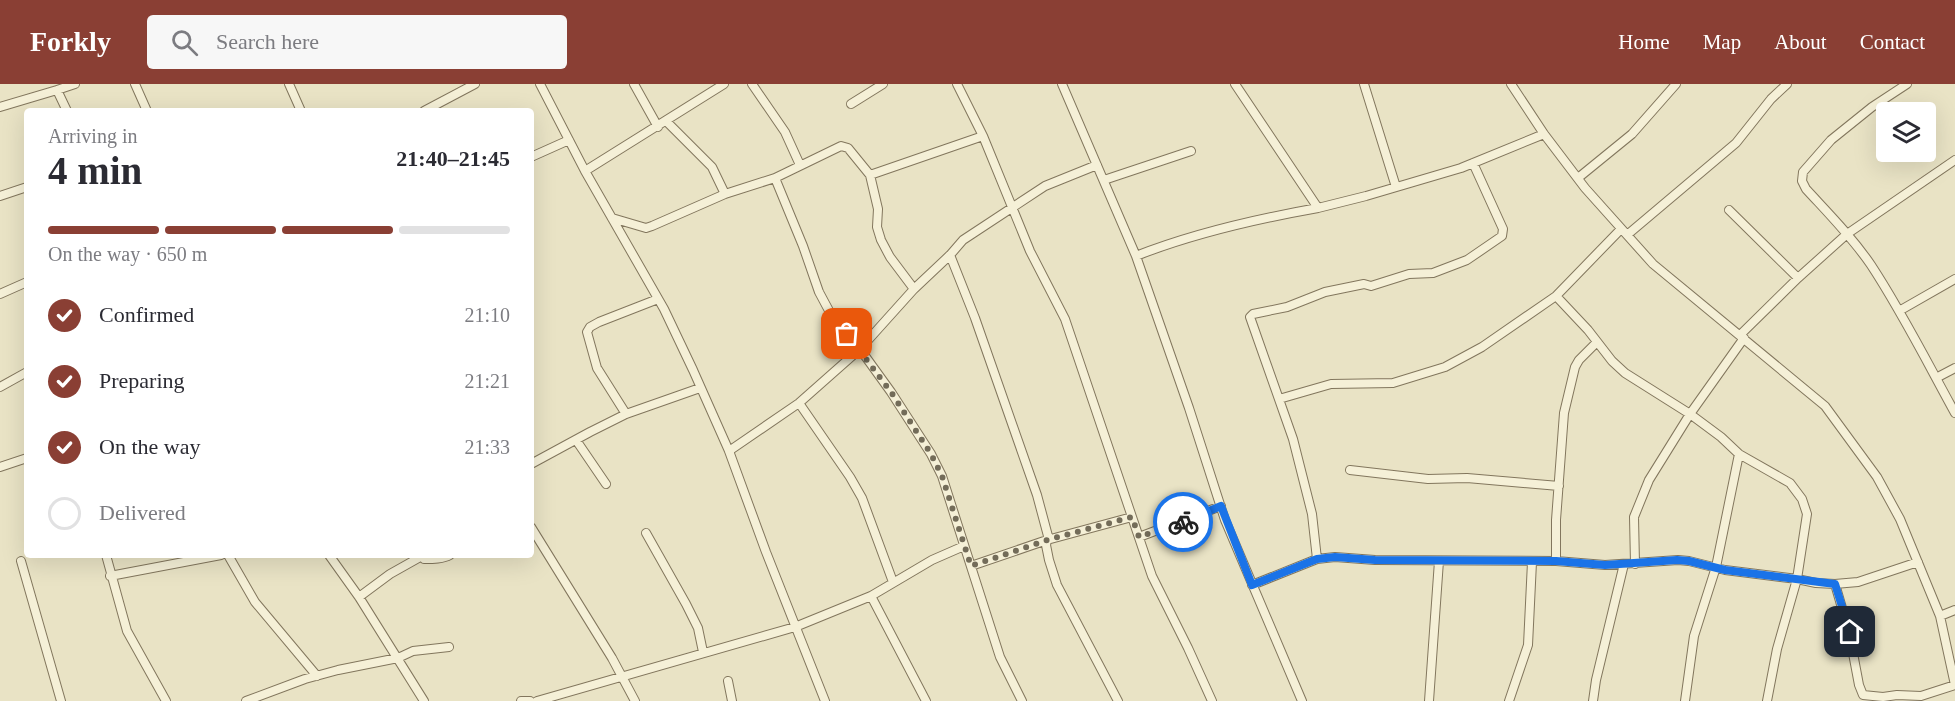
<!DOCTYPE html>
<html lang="en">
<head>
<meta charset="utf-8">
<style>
	:root { --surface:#fff; --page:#f7f7f7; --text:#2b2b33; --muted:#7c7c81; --line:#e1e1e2; --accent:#8a3f34 }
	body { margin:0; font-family:"Times New Roman",serif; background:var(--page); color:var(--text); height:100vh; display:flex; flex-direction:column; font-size:22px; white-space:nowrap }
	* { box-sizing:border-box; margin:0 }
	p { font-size:20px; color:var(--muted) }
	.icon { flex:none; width:33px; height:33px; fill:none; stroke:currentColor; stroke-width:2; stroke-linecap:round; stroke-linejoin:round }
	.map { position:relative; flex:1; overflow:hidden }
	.details { position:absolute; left:24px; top:24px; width:510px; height:450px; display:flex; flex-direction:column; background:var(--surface); border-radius:6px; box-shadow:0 6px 24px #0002 }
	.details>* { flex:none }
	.tools { position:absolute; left:1876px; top:18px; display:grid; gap:12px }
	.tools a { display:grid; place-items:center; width:60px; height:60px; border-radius:6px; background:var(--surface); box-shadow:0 6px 24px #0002; font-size:30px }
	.pin { position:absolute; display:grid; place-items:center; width:51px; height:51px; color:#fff; margin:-26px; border-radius:12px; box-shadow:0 3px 9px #0006 }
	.courier { position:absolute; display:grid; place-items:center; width:60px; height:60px; margin:-30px; border:4px solid #1a73e8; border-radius:50%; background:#fff; color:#222; box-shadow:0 2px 8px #0007 }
	.headline em { font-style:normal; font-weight:600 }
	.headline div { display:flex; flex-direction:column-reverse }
	.headline { display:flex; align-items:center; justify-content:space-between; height:102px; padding:0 24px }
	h1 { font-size:39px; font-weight:600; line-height:45px }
	.bar { display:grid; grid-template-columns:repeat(4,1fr); gap:9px 6px; align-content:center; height:72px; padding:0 24px }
	.bar i { height:8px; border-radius:4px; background:var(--line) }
	.bar .on { background:var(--accent) }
	.bar p { grid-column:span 4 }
	ol { padding:0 24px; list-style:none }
	li { display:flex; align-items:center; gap:18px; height:66px }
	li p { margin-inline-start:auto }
	li .icon { padding:6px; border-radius:50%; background:var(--accent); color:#fff; stroke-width:4 }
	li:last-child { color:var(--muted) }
	li i { width:33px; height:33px; border:3px solid var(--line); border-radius:50% }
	header { display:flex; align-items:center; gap:36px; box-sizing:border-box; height:84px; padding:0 30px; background:var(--accent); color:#fff }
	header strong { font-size:28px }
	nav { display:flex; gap:33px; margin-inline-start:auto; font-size:21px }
	.search { width:420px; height:54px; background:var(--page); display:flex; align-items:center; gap:15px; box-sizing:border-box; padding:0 21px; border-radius:6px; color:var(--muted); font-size:22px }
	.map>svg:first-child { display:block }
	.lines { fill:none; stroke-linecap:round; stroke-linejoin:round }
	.minor-casing { stroke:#82765d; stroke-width:10 }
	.minor { stroke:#f5f0d7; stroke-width:8 }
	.done { stroke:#736c59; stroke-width:6; stroke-dasharray:0 10.8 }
	.route { stroke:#1a73e8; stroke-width:8 }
</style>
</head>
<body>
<header>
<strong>Forkly</strong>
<div class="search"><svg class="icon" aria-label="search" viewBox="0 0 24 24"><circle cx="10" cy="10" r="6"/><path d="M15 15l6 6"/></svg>Search here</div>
<nav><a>Home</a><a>Map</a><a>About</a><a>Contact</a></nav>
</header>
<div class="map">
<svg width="1955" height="617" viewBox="0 0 1955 617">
	<rect width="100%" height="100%" fill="#e9e3c5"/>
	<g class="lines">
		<defs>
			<path id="minor" d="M135,0L147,27
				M289,0L301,27
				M540,0L585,87L664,225L693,286L729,367L766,468L825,617
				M634,0L658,43
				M752,0L785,48L800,81
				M957,0L983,52L1030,167L1065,235L1152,492L1188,564L1212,617
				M1062,0L1136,172L1189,324L1225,436L1302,617
				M1235,0L1318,124L1366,112L1461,84L1544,50
				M1364,0L1396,103
				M1511,0L1544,50L1585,104L1653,180L1825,322L1877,393L1900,435L1940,532L1955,601
				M1907,0L1872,23L1831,56L1803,88L1802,97L1806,105C1828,129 1852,153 1871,181C1902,228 1928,280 1955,329
				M57,6L75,0
				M851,20L883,0
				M0,23L57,6L67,27
				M424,27L475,0
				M666,37L712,83L725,110
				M531,73L569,56
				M585,87L724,0
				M870,91L878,125L877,143L881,156L890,173L914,205
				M775,94L803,162L819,208L834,236L860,265L891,308L931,370L942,392L1000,573L1022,617
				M1578,94L1632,50L1676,0
				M1104,96L1191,67
				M0,112L27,103
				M1729,126L1798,194
				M612,134L646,144L652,142L725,110L775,94L841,62L848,64L870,91L983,52
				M1621,145L1556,212L1588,246L1612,277L1625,289L1690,330L1721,353L1739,370L1790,399L1802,415L1807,430L1797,495L1777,565L1767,617
				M1627,151L1736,59L1771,15L1787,0
				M950,171L975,234L1037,411L1048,452L1046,461L1049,476L1057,501L1118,617
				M1136,172C1194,149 1256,135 1318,124
				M0,210L27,198
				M1899,227L1955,195
				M1740,251L1798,194L1847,150L1955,76
				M1936,294L1955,284
				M0,303L27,288
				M1279,315L1331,300L1393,299L1445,283L1482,263L1556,212
				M799,319L850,393L862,414L893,498
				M626,330L597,284L587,248L590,243L599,238L658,215
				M576,356L606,400
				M729,367L799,319L860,265L914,205L950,171L963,156L1045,102L1097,81
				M531,380L590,348L626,330L700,304
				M0,383L27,374
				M1350,386L1428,395L1467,394L1559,402
				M531,443L612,574L635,617
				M646,449L686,520L698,544L703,568
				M1139,453L1221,422
				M106,471L127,547L166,617
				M228,471L255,518L317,592
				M329,471L359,513L424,617
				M421,471L424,475C433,475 443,475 450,471
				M1317,475L1312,430L1293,355L1250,233L1253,230L1287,223L1325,208L1364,200L1371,202L1409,190L1433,189L1467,176L1502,152L1503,145L1473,79
				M21,477L61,617
				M1556,477V436L1564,329L1575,283L1579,276L1597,258
				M1635,480L1634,433L1649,396L1690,330L1744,254
				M971,482L1047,456L1132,433
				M110,492L221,471
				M1835,500L1849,548L1859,601L1863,611L1883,613L1897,611L1921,612L1955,601
				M1252,501L1317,475L1335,473L1375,476L1556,477L1605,481L1678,476L1689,477L1725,486L1797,495L1816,499L1835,500L1858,498L1918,478
				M871,512L926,617
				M359,513L390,490L422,472
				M1940,532L1955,526
				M728,597L732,617
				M246,617L305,595L338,586L398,574L413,567L449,563
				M521,617H530
				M537,617L795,543L871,512L932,476L964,462
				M1429,617L1439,477
				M1509,617L1528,561L1532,478
				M1593,617L1596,596L1624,480
				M1685,617L1694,552L1716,483L1739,370"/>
		</defs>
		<use href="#minor" class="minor-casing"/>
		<use href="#minor" class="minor"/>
	</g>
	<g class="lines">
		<path class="done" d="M847,250L891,308L931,370L942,392L971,482L1047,456L1132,433L1139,453L1183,438"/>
		<path class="route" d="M1183,438L1221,422L1252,501L1317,475L1335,473L1375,476L1556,477L1605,481L1677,476L1689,477L1725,486L1835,500L1850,548"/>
	</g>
</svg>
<div class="tools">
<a><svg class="icon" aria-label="layers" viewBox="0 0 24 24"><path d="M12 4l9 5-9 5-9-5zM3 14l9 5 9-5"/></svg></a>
</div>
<div class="pin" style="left:847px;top:250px;background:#ea580c"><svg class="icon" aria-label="bag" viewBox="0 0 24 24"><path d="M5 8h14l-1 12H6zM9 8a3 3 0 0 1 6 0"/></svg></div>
<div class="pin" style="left:1850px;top:548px;background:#1f2937"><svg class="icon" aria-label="home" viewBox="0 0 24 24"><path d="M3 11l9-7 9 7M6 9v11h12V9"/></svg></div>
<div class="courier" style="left:1183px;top:438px"><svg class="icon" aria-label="bike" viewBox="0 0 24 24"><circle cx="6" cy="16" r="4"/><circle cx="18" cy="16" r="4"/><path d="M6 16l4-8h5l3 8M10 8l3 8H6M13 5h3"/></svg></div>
<section class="details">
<div class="headline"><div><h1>4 min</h1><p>Arriving in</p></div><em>21:40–21:45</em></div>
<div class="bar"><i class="on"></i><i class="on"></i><i class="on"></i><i></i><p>On the way · 650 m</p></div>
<ol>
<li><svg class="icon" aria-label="check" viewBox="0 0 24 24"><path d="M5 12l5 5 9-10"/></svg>Confirmed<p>21:10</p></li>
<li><svg class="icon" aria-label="check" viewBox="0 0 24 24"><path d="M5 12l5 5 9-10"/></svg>Preparing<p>21:21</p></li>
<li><svg class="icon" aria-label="check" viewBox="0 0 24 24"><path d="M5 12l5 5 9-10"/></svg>On the way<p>21:33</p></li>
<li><i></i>Delivered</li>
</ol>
</section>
</div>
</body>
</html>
